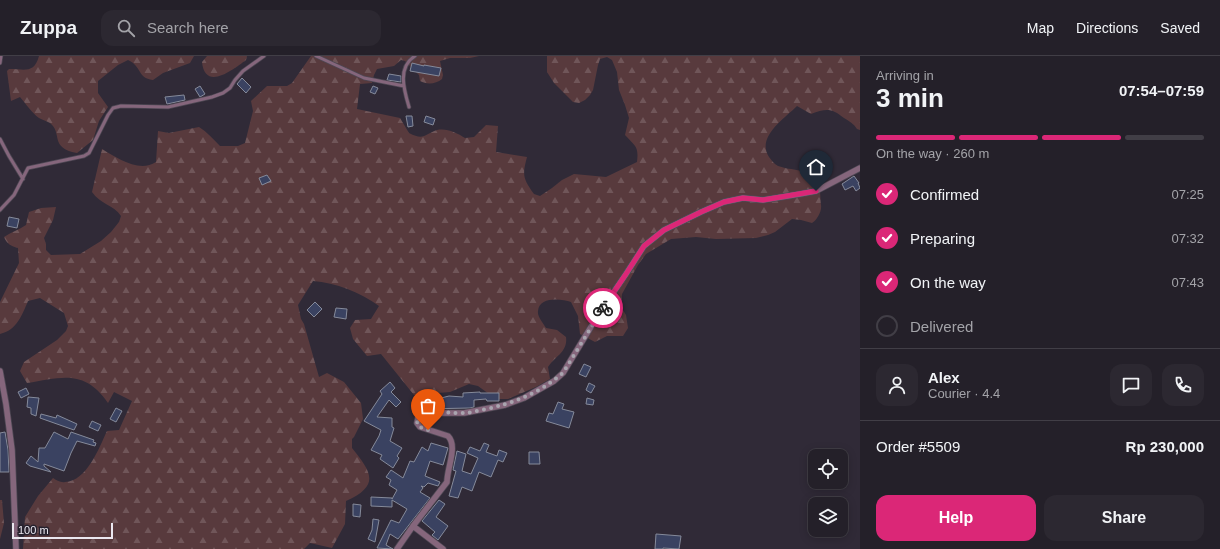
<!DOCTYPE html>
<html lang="en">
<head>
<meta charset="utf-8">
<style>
	:root { --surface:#242029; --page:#2c2831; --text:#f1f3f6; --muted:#a3a3a8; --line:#413e46; --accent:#db2777 }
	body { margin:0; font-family:Helvetica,sans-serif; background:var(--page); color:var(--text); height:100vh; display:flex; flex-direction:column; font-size:15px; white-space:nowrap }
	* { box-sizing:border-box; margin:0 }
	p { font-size:13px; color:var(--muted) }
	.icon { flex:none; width:22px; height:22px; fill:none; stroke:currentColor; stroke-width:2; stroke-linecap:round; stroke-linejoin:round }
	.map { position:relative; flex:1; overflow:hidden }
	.drawer { display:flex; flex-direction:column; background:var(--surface); width:360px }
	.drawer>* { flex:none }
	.tools { position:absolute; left:808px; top:393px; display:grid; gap:8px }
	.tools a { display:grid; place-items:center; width:40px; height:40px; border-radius:8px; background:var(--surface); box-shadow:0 2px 10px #0003,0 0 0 1px var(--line); font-size:20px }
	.scale { position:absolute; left:12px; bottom:10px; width:101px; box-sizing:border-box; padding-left:4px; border:2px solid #eae7ef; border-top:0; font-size:11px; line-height:14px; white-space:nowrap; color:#eae7ef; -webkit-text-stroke:3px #26212d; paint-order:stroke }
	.pin { position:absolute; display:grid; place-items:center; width:34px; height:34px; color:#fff; margin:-41px -17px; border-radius:50% 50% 50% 0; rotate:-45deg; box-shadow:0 0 4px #0007 }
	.pin .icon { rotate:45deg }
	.courier { position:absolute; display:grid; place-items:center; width:40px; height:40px; margin:-20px; border:3px solid #db2777; border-radius:50%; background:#fff; color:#222; box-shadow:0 1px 5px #0007 }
	.summary em { font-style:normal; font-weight:800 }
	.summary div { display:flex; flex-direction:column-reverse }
	.summary { display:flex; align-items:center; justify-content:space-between; height:68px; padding:0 16px }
	h1 { font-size:26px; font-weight:800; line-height:30px }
	.bar { display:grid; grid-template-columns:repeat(4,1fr); gap:6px 4px; align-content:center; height:48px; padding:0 16px }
	.bar i { height:5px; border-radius:3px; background:var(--line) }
	.bar .current { background:var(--accent) }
	.bar p { grid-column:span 4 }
	.line { display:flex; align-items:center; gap:10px; padding:0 16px; border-top:1px solid var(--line) }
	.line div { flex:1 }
	.round { display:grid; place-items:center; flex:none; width:42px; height:42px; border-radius:12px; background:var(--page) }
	ol { padding:0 16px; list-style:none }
	li { display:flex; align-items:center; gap:12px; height:44px }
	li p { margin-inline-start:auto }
	li .icon { padding:4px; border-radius:50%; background:var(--accent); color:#fff; stroke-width:4 }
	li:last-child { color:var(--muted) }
	li i { width:22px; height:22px; border:2px solid var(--line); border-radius:50% }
	.action { display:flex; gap:8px; margin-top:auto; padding:8px 16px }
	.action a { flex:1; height:46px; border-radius:12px; background:var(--accent); color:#fff; font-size:16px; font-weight:800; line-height:46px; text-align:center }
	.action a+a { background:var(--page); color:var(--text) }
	header { display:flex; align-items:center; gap:24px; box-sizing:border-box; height:56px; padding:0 20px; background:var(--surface); border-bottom:1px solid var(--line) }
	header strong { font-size:19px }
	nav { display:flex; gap:22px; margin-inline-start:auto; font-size:14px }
	.search { width:280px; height:36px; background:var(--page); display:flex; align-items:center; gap:10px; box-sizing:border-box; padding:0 14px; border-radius:12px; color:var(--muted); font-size:15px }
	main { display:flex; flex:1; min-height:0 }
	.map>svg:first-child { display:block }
	.forest { fill:url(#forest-firs) }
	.building { fill:#3a4261; stroke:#858a9a }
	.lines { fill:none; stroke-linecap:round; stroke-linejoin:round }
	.service-casing { stroke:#4e4854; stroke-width:4.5 }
	.minor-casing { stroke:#4e4854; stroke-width:7 }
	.service { stroke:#85667c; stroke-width:3 }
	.minor { stroke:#85667c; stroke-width:5.5 }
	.done { stroke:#a9a5af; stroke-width:4; stroke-dasharray:0 7.2 }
	.route { stroke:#db2777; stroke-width:5 }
</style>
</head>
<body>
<header>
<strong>Zuppa</strong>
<div class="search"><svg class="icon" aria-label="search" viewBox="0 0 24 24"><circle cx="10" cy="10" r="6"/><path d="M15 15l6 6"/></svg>Search here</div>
<nav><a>Map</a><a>Directions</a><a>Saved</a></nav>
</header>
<main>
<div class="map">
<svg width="860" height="493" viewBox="0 0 860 493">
	<defs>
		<pattern id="forest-firs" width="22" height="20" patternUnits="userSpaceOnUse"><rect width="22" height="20" fill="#583a3d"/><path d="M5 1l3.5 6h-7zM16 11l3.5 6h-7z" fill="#705659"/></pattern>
	</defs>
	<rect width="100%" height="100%" fill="#302a37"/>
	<path class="forest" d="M39,0H194L190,7L163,17L153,24C137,22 142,10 128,4L118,9L98,25V37L108,51L99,65L93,84L77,97C49,92 63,77 50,67C47,65 42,64 39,62C32,57 26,48 20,41L11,45L7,15L9,13C25,13 34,18 39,0Z
		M207,0H247L246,4C234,13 205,36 202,6Z
		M311,0H479L470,2H450L440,5L443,19L442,23C436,28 427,29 420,25L419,19L405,5L401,4L394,10L377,13L374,19L372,27L360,28L357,53L400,62L409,77C424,85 425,78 437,74C447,72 457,77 465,82L474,81L486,69L498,70L496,96L527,101C522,119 523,123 534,138L540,140L552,132L562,124L574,118L606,121L637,106C639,90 635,90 625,79L629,62L625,49L619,34L617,16L612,4L607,1L600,3L598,9L593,34L590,39L585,44L579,47L573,46L554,27L547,16V0H860V74L857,73C854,68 849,65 844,62C832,52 826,52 811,58L797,50C784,63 756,81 769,101C772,105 774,108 778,110C792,115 807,112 817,125C821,131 820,142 821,149C822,155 817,164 812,167L801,164L792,163L775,176L768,179L756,182L716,183L696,181L671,183L646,198L638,209L622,238L621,251L626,259L628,272L623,280H607L595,286L580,278L578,260L571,246C562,243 539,240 538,255C537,260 543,267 546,272L557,274L566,281C568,296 555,300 548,311L550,323L536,331L508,343H496L478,330L469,328L450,336L414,339L381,298L367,300L353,283L350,272L355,264L371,263L379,250C360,236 336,227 313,225L298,249L301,263L304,268L319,321L327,317L344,326L361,347L363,363L354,381L352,383V392C371,416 381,429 346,445L345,468L332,492L310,487L304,493H23L25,461L38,440L53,422C56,424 61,427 65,426C87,425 99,392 107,375L119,374L132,345L114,336L108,347C85,313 62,321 27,327L20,315L24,306L57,284L66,275L68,270L64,257L40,242L28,245C22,259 17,274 0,278V246L19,207L18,192C11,190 7,188 4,181C11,176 19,174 26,169L29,156L41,152L56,151L53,164L44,182L46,188V194L51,199L80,198L101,185L111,176L119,166L121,160C114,149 100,148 92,136L102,93C117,102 139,117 156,106L158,75L169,77L199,71C207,76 213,83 220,90H238L245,87L253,55L251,45L267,30H287L292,27Z
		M0,444H2L4,467L0,483Z"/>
	<path class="building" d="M412,7L424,10V9L441,12L439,20L410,15Z
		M389,18L401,20V26L387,24Z
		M242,22L251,31L246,37L237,28Z
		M200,30L205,38L200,41L195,33Z
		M373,30L378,32L375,38L370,36Z
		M184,39L185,44L167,48L165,41Z
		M406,60H412L413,70L408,71Z
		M426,60L435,63L433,69L424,66Z
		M267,119L271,125L262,129L259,122Z
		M854,120L859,127H858L860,132L856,135L853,130L845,134L842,128Z
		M9,161L19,163L17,172L7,170Z
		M315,246L322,253L314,261L307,254Z
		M336,252L347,253L346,263L334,261Z
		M584,308L591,311L586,321L579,318Z
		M390,326L395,332L391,336L401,346L396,351L389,344L377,361L392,362V371L394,372L390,385L402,392L397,400L399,402L393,412L380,403L382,399L371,394L379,380L381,374L364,365L382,338L380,335Z
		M589,327L595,330L591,337L586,334Z
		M26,332L29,338L21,342L18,336Z
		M480,336V337H499V345H487L486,343L474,344V351L470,352L422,353V344H441V342L449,340L463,341V337Z
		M28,341L39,342L36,360L31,358V352L27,351Z
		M587,342L594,344L593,349L586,348Z
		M558,346L564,348L562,353L574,356L569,372L546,365L549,357L553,358Z
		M116,352L122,355L116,366L110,363Z
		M41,358L56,362L57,359L77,368L74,374L40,362Z
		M92,365L101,369L98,375L89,371Z
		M5,376L8,394L9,416H0V377Z
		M54,376L68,383L71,376L94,384L93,386L96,387L95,390L77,385L71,397L64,415L44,408V410L51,416L30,410L26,407L31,400L38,406L39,392H45Z
		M431,387L448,392L443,409L430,405L425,420L440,426L438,430L428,427L424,431L421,430L423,432L420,436L430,442L398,483L390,478L386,489L393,493L377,492L391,464L399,467L407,453L392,444V451L371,450V441L392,442V443L397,434L389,429L391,424L386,421L391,414L403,422L410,405L414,406L422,391L428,395Z
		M484,387L489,389L486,396L497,400L499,394L507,397L503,406L498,404L491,421L479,416L472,435L462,431L458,442L449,440L456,415L453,414L457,395L466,398L462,415L471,418L478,402L467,397L470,391L480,395Z
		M529,396H539L540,408H529Z
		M439,444L445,448L436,461L448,470L438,484L432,479L435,476L422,465Z
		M353,448L361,449L360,461L353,460Z
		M373,463L379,464L375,486L368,483L372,474Z
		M656,478L681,480L679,493L663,492V493H655Z"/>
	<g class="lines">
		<defs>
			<path id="service" d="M316,0L364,22L404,30
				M0,7L1,0
				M409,51C404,34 397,11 415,0
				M0,83L9,100L23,123
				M0,154L14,139L28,112L84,100L89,97L108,59L113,52L121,50L168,51L212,41L223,37L230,32L235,24L243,15L264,0"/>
			<path id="minor" d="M0,315L6,348L12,394L16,493
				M413,470L447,426C447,412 458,390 448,380L420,371L417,367L418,362L421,358L426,357H464L505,349L524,342L554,325L563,317L600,256L626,218L644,190L664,174L701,156L724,146L743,142L763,144L800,138L816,135L860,112
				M397,493L413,470L443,493"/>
		</defs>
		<use href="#service" class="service-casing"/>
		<use href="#minor" class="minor-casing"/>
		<use href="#service" class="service"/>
		<use href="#minor" class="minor"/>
	</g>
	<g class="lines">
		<path class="done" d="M428,374L420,371L417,367C418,364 418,361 421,359C429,353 454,358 464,357C470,357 476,355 482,354C514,347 538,338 563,317L603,252"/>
		<path class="route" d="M603,252L626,218L644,190L664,174L701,156L724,146L743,142L763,144L816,135"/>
	</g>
</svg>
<div class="tools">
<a><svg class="icon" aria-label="locate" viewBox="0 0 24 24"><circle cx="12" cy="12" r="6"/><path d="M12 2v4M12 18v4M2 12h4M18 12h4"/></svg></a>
<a><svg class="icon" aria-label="layers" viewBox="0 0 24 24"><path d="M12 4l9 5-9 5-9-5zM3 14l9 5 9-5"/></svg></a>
</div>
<div class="scale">100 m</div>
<div class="pin" style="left:428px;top:374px;background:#ea580c"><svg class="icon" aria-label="bag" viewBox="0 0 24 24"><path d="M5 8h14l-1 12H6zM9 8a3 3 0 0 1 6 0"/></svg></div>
<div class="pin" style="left:816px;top:135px;background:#1f2937"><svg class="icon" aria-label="home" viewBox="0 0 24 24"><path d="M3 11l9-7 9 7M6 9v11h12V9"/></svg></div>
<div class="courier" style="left:603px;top:252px"><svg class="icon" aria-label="bike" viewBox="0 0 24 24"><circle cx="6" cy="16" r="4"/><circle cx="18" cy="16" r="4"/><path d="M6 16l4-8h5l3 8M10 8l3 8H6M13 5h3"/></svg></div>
</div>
<section class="drawer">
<div class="summary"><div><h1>3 min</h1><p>Arriving in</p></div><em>07:54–07:59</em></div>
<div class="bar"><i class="current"></i><i class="current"></i><i class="current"></i><i></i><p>On the way · 260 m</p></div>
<ol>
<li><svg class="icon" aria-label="check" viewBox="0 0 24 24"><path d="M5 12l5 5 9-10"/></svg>Confirmed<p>07:25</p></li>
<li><svg class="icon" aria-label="check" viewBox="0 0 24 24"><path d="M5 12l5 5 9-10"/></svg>Preparing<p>07:32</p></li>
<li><svg class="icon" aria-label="check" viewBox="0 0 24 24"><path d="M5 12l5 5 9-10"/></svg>On the way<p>07:43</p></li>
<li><i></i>Delivered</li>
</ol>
<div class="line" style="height:72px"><a class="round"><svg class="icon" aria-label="person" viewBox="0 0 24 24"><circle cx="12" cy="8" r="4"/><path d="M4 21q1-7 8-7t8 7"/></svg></a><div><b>Alex</b><p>Courier · 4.4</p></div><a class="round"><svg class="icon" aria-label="chat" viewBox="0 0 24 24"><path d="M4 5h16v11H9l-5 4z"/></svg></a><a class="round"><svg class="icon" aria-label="phone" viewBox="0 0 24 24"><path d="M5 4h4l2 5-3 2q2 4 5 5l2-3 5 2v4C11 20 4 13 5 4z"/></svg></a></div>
<div class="line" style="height:52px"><div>Order #5509</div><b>Rp 230,000</b></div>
<div class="action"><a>Help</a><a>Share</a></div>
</section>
</main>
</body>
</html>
